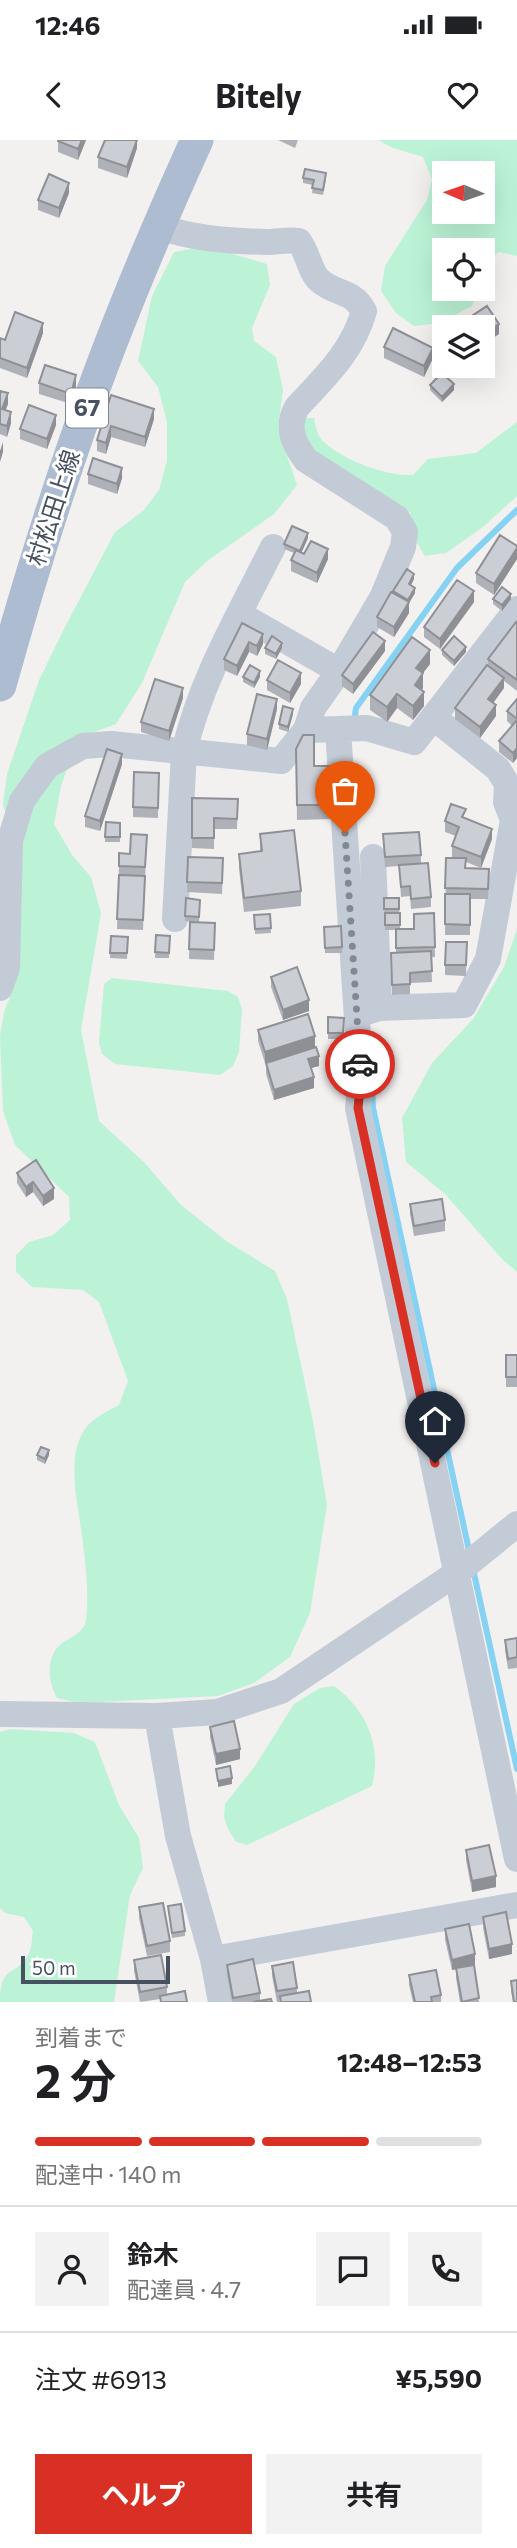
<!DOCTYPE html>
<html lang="ja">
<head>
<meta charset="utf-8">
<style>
	:root { --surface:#fff; --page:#f2f2f2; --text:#202124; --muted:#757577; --line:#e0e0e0; --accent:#d93025 }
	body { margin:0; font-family:Commissioner,"Noto Sans JP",sans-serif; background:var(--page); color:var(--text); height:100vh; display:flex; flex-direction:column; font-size:26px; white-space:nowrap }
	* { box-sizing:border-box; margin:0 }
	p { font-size:23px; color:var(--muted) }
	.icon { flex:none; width:38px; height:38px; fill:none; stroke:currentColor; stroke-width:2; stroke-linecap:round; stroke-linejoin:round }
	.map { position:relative; height:1862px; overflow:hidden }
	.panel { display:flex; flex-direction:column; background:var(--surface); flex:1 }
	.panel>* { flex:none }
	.needle { width:46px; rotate:272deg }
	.tools { position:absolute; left:432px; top:21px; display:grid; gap:14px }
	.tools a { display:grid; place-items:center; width:63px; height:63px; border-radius:0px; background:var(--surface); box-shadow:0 7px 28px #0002; font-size:35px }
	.scale { position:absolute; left:21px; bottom:18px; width:149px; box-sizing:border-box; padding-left:7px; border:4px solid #47515f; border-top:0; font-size:19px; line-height:24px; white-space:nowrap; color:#47515f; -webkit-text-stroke:5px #fff; paint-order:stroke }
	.pin { position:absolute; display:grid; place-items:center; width:60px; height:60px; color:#fff; margin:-72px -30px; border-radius:50% 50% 50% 0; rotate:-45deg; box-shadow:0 0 7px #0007 }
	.pin .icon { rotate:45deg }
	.courier { position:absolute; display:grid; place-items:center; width:70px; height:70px; margin:-35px; border:5px solid #d93025; border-radius:50%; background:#fff; color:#222; box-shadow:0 2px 9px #0007 }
	.overview em { font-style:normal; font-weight:700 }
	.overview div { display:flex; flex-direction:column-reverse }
	.overview { display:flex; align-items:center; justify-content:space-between; height:119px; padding:0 35px }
	h1 { font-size:46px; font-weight:700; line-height:52px }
	.bar { display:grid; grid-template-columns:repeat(4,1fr); gap:10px 7px; align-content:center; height:84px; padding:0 35px }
	.bar i { height:9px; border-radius:5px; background:var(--line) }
	.bar .current { background:var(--accent) }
	.bar p { grid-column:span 4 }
	.line { display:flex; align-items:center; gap:18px; padding:0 35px; border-top:2px solid var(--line) }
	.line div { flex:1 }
	.round { display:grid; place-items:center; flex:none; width:74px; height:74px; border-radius:0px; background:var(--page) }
	.action { display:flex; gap:14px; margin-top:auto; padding:14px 35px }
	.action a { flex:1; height:80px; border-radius:0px; background:var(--accent); color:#fff; font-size:28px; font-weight:700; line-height:80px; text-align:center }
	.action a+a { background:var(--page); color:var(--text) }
	.status { display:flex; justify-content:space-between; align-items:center; height:49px; padding:0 35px; background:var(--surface); direction:ltr }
	.status svg { height:19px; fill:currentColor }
	header { display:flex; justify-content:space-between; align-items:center; height:91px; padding:0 35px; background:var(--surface); font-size:32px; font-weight:700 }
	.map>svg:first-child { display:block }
	.green { fill:#bcf3d6; fill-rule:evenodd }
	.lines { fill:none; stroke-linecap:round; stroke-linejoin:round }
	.stream { stroke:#86d2f3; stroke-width:6 }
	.minor { stroke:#c3cbd6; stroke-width:26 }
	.major { stroke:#aebcd1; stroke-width:33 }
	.wall { fill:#afb1b8 }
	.shaded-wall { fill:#8f9096 }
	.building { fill:#ccced6; stroke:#8f9096; stroke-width:2 }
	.done { stroke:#838992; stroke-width:7; stroke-dasharray:0 12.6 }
	.route { stroke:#d93025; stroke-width:9 }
	.labels { text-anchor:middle; stroke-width:6; stroke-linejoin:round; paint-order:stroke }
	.shield { fill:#fff; stroke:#7e858f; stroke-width:2 }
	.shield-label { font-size:23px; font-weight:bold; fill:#47515f }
	.street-label { font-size:24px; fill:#47515f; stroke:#fff }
</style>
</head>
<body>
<div class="status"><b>12:46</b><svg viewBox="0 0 49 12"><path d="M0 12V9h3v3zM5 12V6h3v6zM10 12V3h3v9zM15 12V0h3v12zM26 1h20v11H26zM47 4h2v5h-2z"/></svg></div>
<header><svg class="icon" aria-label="back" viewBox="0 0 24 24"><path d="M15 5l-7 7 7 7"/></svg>Bitely<svg class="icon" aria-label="heart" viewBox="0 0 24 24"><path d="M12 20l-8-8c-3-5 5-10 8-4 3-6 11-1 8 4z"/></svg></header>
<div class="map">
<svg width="517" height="1862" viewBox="0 0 517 1862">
	<rect width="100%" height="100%" fill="#f3f0f0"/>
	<path class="green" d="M378,0H517V116L499,112L489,119L483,136V110H444V149H478L472,166L439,183L414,186L396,173L381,151L385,126L427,60L432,39L423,17L393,8ZM483,33V72H444V33Z
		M206,106L267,124L270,145L252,188L254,201L276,217L283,250L278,289L297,345L274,374L207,421L185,442L142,543L116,584L78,598L61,646L54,684L72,715L91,737L101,773L81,890L99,981L144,1022L180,1064L226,1101L275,1131L287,1159L313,1281L327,1365L310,1473L290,1517L254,1543L218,1556L79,1563L57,1558C48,1542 45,1517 61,1504C70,1497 85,1493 86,1479C89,1455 86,1429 83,1404C80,1372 64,1318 85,1289C94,1277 106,1272 119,1265L128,1241L99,1162L83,1150L32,1147L16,1132V1115L29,1102L53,1095L70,1080L69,1057L15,1005L3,971L0,896L4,872L15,845L20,725L3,664L7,634L39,540L67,483L115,392L144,370L159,350L167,321V282L158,247L138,221L152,156L174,112Z
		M304,278H314C316,287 317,297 325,303C346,321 385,336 413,335L428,319L476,313L517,282V356L483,387L446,413L425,416L417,403L410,372L311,316L301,301Z
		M517,789V1132L503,1120L445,1054L406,1022L402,978L432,923L473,879L504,827Z
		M112,838L228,851L238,857L242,869L239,912L233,926L220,935L115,924L102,914L99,903L104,844Z
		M334,1546C367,1570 382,1606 372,1646L247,1705L236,1702L228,1689L224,1677L225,1664L255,1626L294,1564L320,1548Z
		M10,1589L74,1593L95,1602L119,1665L139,1698L143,1728L130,1755L114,1862H0C0,1822 17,1838 29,1813C32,1807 32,1797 33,1791L24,1777L5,1773L0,1768V1592Z"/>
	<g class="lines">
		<path class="stream" d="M354,582L356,568L457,428L517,370
			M372,949L373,968L470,1415
			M473,1429L517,1629"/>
		<path class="minor" d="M158,86C192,99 230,101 267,102C278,102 287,99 299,101C308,113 310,132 319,140C335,155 352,149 364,171C353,211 325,237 297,267C286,286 293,303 306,320L397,378L405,392L403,407L383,456L339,531L313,568L306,590
			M239,474L339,531
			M338,589L367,588L414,602L517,469
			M373,717L379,868
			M175,779L184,612C201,539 240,473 273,407
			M0,848L7,828L10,701L22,661L47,626L83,606L111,604L281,621L306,590L338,589L361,940L358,968L517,1719
			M357,875L379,868L464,865L488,819L513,680L506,662L507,644L498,629L433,577
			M0,1574L157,1576L217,1572L281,1551L458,1432L517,1384
			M157,1576L178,1696L213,1819L221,1862
			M213,1819L517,1765"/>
		<path class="major" d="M0,545C25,455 53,364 84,276C117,182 156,90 197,0"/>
	</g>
	<path class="wall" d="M58,0H86L78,20L58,12Z
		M137,0V8L127,38L98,28V17Z
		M278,0H298L295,8Z
		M303,38L326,39L323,55L312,53L313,45L303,43Z
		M69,53L59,78L38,70V60Z
		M43,193L27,238L0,228V198L5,200Z
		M384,207L433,218L424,237L384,218Z
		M39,243L76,246L71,264L39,254Z
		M430,245L454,250L442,262L430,250Z
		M0,251L8,264L5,270L11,283L7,297L0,294Z
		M111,255L154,279L145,307L111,297L106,314L97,311V300Z
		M56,285L47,309L20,299V289Z
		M88,334L122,338L117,354L88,344Z
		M308,398L301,413L328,419L317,443L291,431V420L294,413L284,409V404Z
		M517,406V419L494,455L476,443V433Z
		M414,439L411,445L415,453L409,463V473L394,497L377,487V477L393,453V451Z
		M493,459H511L502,471L493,464Z
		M474,462L440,509L424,497V487Z
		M242,483L263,504L257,516L249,512L237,536L224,530V519Z
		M517,483V551L504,541V548L493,563L496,576L480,598L455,579V568L488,526V519Z
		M265,508H282L276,519L265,514Z
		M442,510L466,512L454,526L442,515Z
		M385,511L353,554L342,546V535Z
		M430,524L423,533V548L421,550L424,566L413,580L397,568L387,582L370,570V555Z
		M243,537H260L254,548L243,542Z
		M267,540L301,544L290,563L267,550Z
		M183,558L169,601L141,592V582Z
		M517,559V618L513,623L499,612V601L512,586L507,581V571Z
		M277,569L267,610L247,605V594Z
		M293,574L288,592L279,589V584Z
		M296,609L314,626H332L333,679L297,680Z
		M122,624L100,691L85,687V676Z
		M159,644L158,678L133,677V667Z
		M192,658L238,659L237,689H214V709L192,708Z
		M466,679L492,699L481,728L466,722V728L489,729L488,759H470V795H445L446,718H455L452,717V706L456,696L445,692V681Z
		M106,682L120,683V702H105Z
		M260,694L301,751V766L244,772L239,729V714L260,711Z
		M383,694L421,715V723L431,757V767L411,769L410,756L401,757L399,726L385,727Z
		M147,695L143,790L117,789L119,726Z
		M188,717L223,729L222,754L187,752Z
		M186,758L200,760L199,782L185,781Z
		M384,758H399L400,789H414L434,773L435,817H431L432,842L410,843V854L392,855L391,824L396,813V790H385Z
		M270,774L271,793L255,794L254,775Z
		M190,782L215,783L214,820L189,819Z
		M324,787L342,807V813H325Z
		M156,795L170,796L169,818H155Z
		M111,796L128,797L127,819L110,818Z
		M467,802L466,836L445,835V825Z
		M271,837L309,871L283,880L271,847Z
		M328,877L344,878L343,899H328Z
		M258,890L315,907L265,923L258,901Z
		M266,923L319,926L311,928L314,948L274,960L266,934Z
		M36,1020L54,1059L43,1066L33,1052L26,1057L17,1043V1033Z
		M410,1064L445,1080V1091L414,1096L410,1074Z
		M506,1215H517V1247H506Z
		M37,1315H49L45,1324L37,1320Z
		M517,1498V1528L508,1529L505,1510V1500Z
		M210,1587L240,1619L216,1625L210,1597Z
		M466,1710L496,1747L472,1752L466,1720Z
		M168,1766L185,1791V1796L172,1798Z
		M139,1767L170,1801V1812L147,1816L139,1778Z
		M483,1777L512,1814L489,1819L483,1788Z
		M445,1789L475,1825H474L479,1862H460L456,1838V1829L452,1830L445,1800Z
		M134,1820L167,1847V1855L187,1862H160V1859L140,1862L134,1831Z
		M227,1825L260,1853V1861L272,1862H232L227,1835Z
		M272,1826L297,1848V1853L311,1862H277L272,1836Z
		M409,1835L441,1855V1862H413L409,1845Z
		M511,1841L517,1862H513L511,1851Z"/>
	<path class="shaded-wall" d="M82,0H86L78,20V9Z
		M137,0V8L127,38V27Z
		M69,43V53L59,78V68Z
		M43,183V193L27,238V228Z
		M499,184V194L483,205V194Z
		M433,208V218L424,237V226Z
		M489,210V220L483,225V214Z
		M472,226H481L472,232Z
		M76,235V246L71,264V254Z
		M454,244V250L442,262V257Z
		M8,253V264L2,279V269Z
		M154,269V279L145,307V297Z
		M11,272V283L7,297V286Z
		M56,275V285L47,309V299Z
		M111,286V297L106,314V303Z
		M3,302V312L0,322V311Z
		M122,328V338L117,354V344Z
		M308,393V398L300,416V411Z
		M517,408V419L494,455V444Z
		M328,409V419L317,443V433Z
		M414,434V439L409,449V444Z
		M415,448V453L409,463V473L394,497V487L408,464V460Z
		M474,451V462L440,509V499Z
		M511,454V459L502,471V465Z
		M263,494V504L257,516V506Z
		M385,501V511L353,554V544Z
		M249,502V512L237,536V526Z
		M282,503V508L276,519V514Z
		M466,507V512L454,526V521Z
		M430,510V524L423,533V548L415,560V545L416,528Z
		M260,531V537L254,548V543Z
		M301,533V544L290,563V553Z
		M504,538V548L488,570V559Z
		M183,548V558L169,601V591Z
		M424,552V566L413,580V566Z
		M397,554V568L387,582V567Z
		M277,559V569L267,610V599Z
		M496,565V576L480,598V587Z
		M293,569V574L288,592V587Z
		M517,608V618L513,623V613Z
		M122,614V624L100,691V681Z
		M492,689V699L481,728V717Z
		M309,860V871L283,880V870Z
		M315,896V907L265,923V912Z
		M319,916V926L308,929V919Z
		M314,937V948L274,960V950Z
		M33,1042V1052L26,1057V1047Z
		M54,1048V1059L43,1066V1056Z
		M49,1310V1315L45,1324V1319Z
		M240,1609V1619L216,1625V1614Z
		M232,1638V1644L218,1647V1641Z
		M496,1736V1747L472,1752V1741Z
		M512,1804V1814L489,1819V1809Z
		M475,1814V1825L452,1830V1820Z"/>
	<path class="building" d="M58,0H82L78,9L58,1Z
		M105,0H137L127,27L98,17Z
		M305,29L326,33L323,50L312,48L314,40L303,38Z
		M49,34L69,43L59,68L38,60Z
		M487,166L499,184L483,194V187H455Z
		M15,172L43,183L27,228L0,218V198L5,200Z
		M393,188L433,208L424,226L384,207Z
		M483,200L489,210L483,214Z
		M45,225L76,235L71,254L39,243Z
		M442,233L454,244L442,257L430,245Z
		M0,251L8,253L2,269L11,272L7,286L0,284Z
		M111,255L154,269L145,297L111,286L106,303L97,300Z
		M29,265L56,275L47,299L20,289Z
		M93,318L122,328L117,344L88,334Z
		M292,386L308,393L300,411L284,404Z
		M500,395L517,406V408L494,444L476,433Z
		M311,401L328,409L317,433L291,420L296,410L304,414Z
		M407,429L414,434L409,444L415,448L408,460L393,451Z
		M457,440L474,451L440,499L424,487Z
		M502,447L511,454L502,465L493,459Z
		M391,452L409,462L394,487L377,477Z
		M516,482L517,483V540L488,519Z
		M242,483L263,494L257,506L249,502L237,526L224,519Z
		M373,492L385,501L353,544L342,535Z
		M272,496L282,503L276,514L265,508Z
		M454,496L466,507L454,521L442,510Z
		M412,497L430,510L416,528L423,533L415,545L424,552L413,566L397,554L387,567L370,555Z
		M278,520L301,533L290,553L267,540Z
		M250,525L260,531L254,543L243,537Z
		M487,525L504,538L488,559L496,565L480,587L455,568Z
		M155,539L183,548L169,591L141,582Z
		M257,554L277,559L267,599L247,594Z
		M517,559V579L507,571Z
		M283,566L293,569L288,587L279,584Z
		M517,580V608L513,613L499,601Z
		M303,595H314V626H332L333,665H297L296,609Z
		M107,609L122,614L100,681L85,676Z
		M134,632L159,633L158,668L133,667Z
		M192,658L238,659L237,679L214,678V698H192Z
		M451,664L466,669L462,677L492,689L481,717L452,706L459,687L445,681Z
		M106,682L120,683V697H105Z
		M294,690L301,751L244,758L239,714L262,711L260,694Z
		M419,692L421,715L385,717L383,694Z
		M131,694L147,695L145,727L119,726V713L130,714Z
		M188,717L223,718L222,743L187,742Z
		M446,718H466L465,728L489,729L488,749L445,748Z
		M428,723L431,757L411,759L410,746L401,747L399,725Z
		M119,735L145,736L143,780L117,779Z
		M445,754H470V785L445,784Z
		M186,758L200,760L199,777L185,776Z
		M384,758H399V769H384Z
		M385,773H400V785H385Z
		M434,773L435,807L396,808V789H414V774Z
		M270,774L271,788L255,789L254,775Z
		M190,782L215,783L214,810L189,809Z
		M341,786L342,807L325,808L324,787Z
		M156,795L170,796L169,813L155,812Z
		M111,796L128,797L127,813H110Z
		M446,802H467L466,825H445Z
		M431,811L432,831L410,833V844L392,845L391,813Z
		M297,827L309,860L283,870L271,837Z
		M308,874L315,896L265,912L258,890Z
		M328,877L344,878L343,893H328Z
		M316,907L319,916L308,919L314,937L274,950L266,923Z
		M36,1020L54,1048L43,1056L33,1042L26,1047L17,1033Z
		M442,1059L445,1080L414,1086L410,1064Z
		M506,1215H517V1237H506Z
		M41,1307L49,1310L45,1319L37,1315Z
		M517,1498V1517L508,1519L505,1500Z
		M234,1581L240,1609L216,1614L210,1587Z
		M230,1626L232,1638L218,1641L216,1629Z
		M489,1705L496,1736L472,1741L466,1710Z
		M163,1763L170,1801L147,1806L139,1767Z
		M181,1764L185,1791L172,1793L168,1766Z
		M506,1772L512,1804L489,1809L483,1777Z
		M469,1784L475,1814L452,1820L445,1789Z
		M161,1815L167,1847L140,1852L134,1820Z
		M253,1819L260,1853L233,1858L227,1825Z
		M293,1822L297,1848L277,1851L272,1826Z
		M474,1825L479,1858L462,1862L456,1828Z
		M436,1830L441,1855L431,1857L432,1862H415L409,1835Z
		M517,1840V1862H514L511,1841Z
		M185,1851L187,1862H161L160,1856Z
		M309,1851L311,1862H281L280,1856Z
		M271,1859L272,1862H253Z"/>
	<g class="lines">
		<path class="done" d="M345,693L360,924"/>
		<path class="route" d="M360,924L361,940L358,968L435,1323"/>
	</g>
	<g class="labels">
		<rect class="shield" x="66" y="248.5" width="42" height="39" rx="5"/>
		<g class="shield-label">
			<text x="87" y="276">67</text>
		</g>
		<g class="street-label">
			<text transform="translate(54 368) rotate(-72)" y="8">村松田上線</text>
		</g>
	</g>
</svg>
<div class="tools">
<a><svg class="needle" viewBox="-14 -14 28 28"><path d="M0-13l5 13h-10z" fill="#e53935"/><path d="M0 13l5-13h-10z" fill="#757577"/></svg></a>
<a><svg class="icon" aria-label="locate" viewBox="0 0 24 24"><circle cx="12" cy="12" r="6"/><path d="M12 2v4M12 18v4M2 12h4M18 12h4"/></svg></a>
<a><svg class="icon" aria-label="layers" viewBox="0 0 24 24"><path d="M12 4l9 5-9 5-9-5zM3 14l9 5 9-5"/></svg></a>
</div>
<div class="scale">50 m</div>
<div class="pin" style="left:345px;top:693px;background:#ea580c"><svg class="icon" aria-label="bag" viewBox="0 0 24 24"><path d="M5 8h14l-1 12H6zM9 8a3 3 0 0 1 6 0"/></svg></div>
<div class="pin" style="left:435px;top:1323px;background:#1f2937"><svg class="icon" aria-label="home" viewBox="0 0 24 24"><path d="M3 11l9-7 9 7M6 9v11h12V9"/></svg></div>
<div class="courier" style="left:360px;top:924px"><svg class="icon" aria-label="car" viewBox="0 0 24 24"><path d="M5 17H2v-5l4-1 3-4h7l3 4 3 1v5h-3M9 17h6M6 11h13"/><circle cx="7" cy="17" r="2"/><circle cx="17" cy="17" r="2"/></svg></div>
</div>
<section class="panel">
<div class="overview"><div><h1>2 分</h1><p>到着まで</p></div><em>12:48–12:53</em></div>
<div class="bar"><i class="current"></i><i class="current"></i><i class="current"></i><i></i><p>配達中 · 140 m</p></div>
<div class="line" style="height:126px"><a class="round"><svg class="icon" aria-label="person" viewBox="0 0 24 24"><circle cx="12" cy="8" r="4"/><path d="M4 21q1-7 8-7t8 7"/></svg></a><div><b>鈴木</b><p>配達員 · 4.7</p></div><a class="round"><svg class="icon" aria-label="chat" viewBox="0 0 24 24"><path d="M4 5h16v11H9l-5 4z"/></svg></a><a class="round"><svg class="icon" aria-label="phone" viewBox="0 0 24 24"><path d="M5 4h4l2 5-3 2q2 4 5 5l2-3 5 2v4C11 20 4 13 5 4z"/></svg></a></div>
<div class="line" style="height:91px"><div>注文 #6913</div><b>¥5,590</b></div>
<div class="action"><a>ヘルプ</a><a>共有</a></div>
</section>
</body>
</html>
